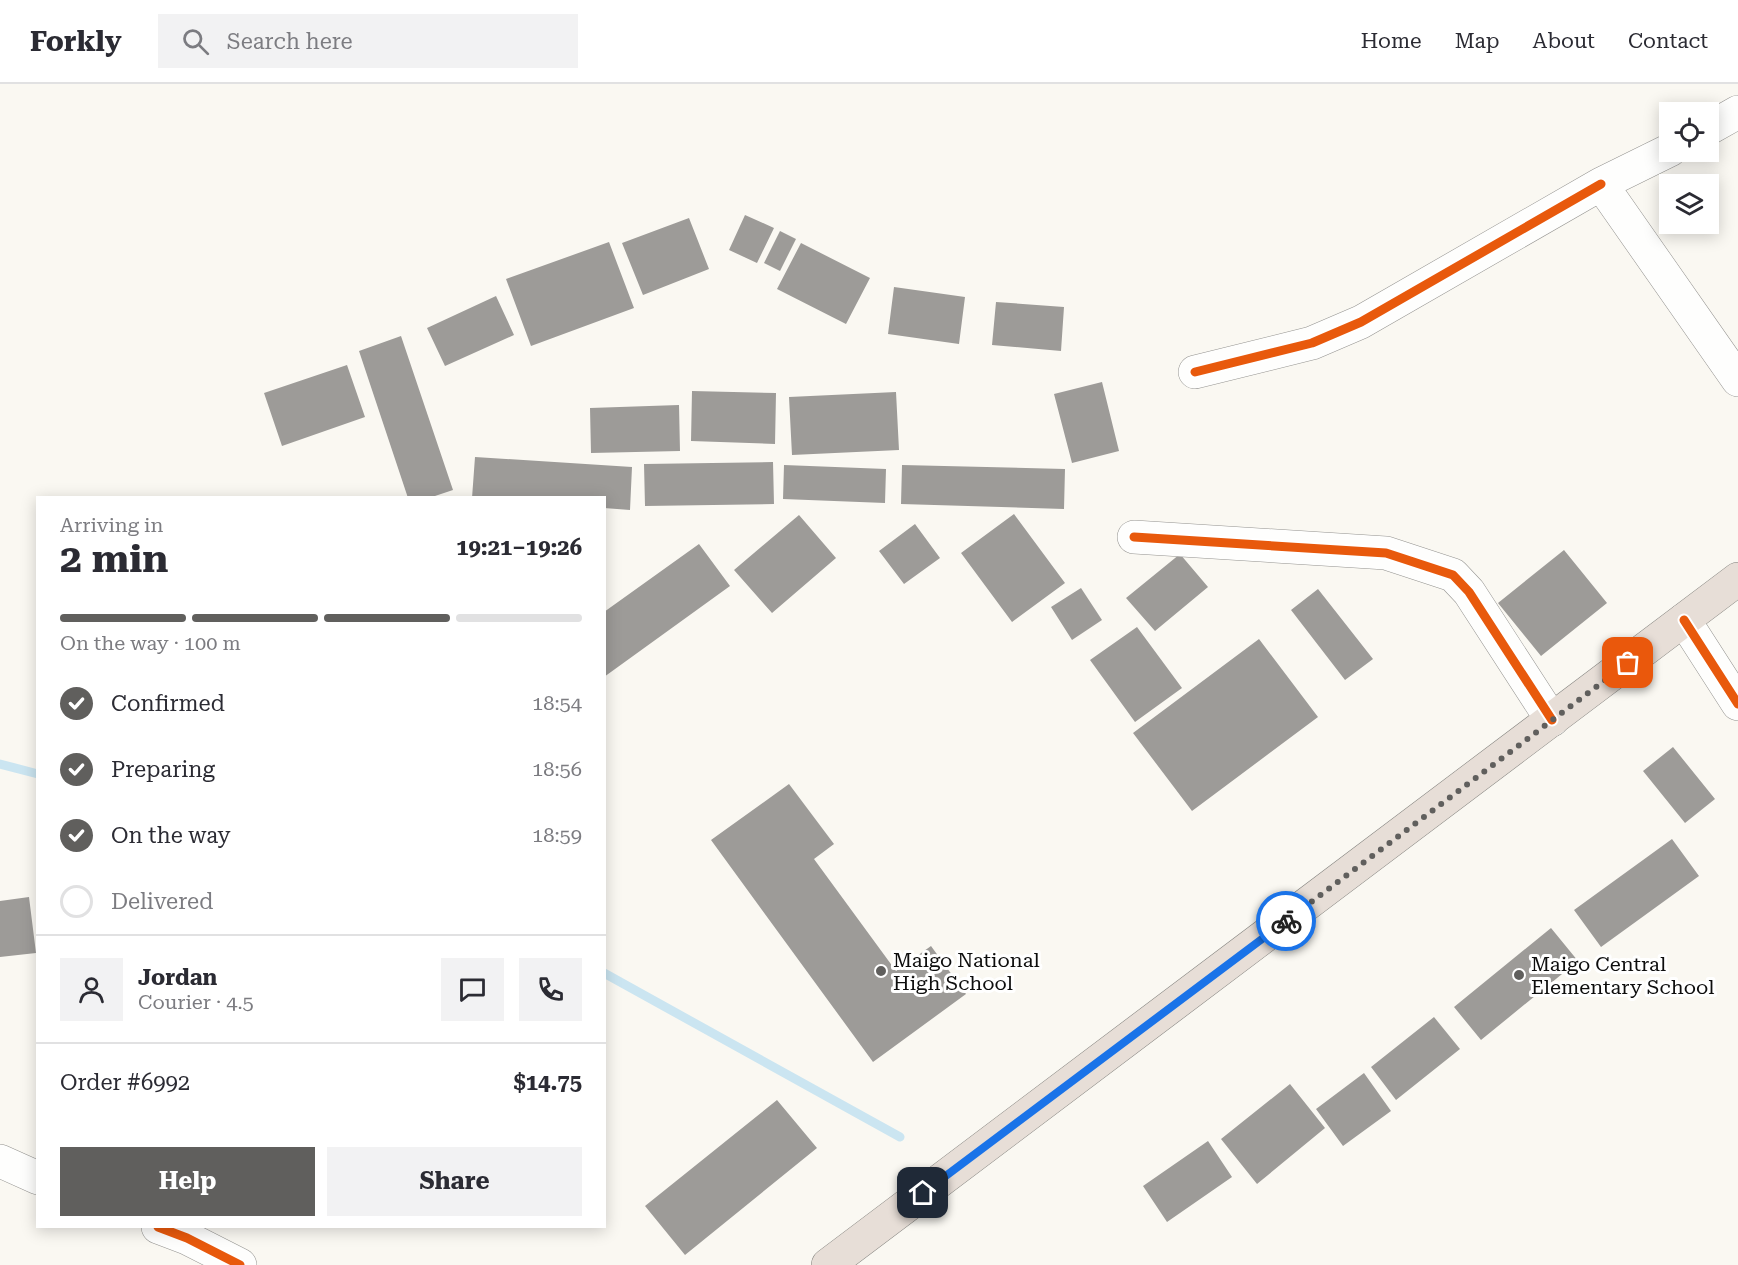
<!DOCTYPE html>
<html lang="en">
<head>
<meta charset="utf-8">
<style>
	:root { --surface:#fff; --page:#f2f2f3; --text:#2b2b33; --muted:#7c7c81; --line:#e1e1e2; --accent:#605f5d }
	body { margin:0; font-family:"Roboto Serif",serif; background:var(--page); color:var(--text); height:100vh; display:flex; flex-direction:column; font-size:22px; white-space:nowrap }
	* { box-sizing:border-box; margin:0 }
	p { font-size:20px; color:var(--muted) }
	.icon { flex:none; width:33px; height:33px; fill:none; stroke:currentColor; stroke-width:2; stroke-linecap:round; stroke-linejoin:round }
	.map { position:relative; flex:1; overflow:hidden }
	.panel { position:absolute; left:36px; top:412px; width:570px; height:732px; display:flex; flex-direction:column; background:var(--surface); border-radius:0px; box-shadow:0 3px 15px #0003 }
	.panel>* { flex:none }
	.fabs { position:absolute; left:1659px; top:18px; display:grid; gap:12px }
	.fabs a { display:grid; place-items:center; width:60px; height:60px; border-radius:0px; background:var(--surface); box-shadow:0 3px 15px #0003; font-size:30px }
	.pin { position:absolute; display:grid; place-items:center; width:51px; height:51px; color:#fff; margin:-26px; border-radius:12px; box-shadow:0 3px 9px #0006 }
	.courier { position:absolute; display:grid; place-items:center; width:60px; height:60px; margin:-30px; border:4px solid #1a73e8; border-radius:50%; background:#fff; color:#222; box-shadow:0 2px 8px #0007 }
	.head em { font-style:normal; font-weight:700 }
	.head div { display:flex; flex-direction:column-reverse }
	.head { display:flex; align-items:center; justify-content:space-between; height:102px; padding:0 24px }
	h1 { font-size:39px; font-weight:700; line-height:45px }
	.bar { display:grid; grid-template-columns:repeat(4,1fr); gap:9px 6px; align-content:center; height:72px; padding:0 24px }
	.bar i { height:8px; border-radius:4px; background:var(--line) }
	.bar .on { background:var(--accent) }
	.bar p { grid-column:span 4 }
	.line { display:flex; align-items:center; gap:15px; padding:0 24px; border-top:2px solid var(--line) }
	.line div { flex:1 }
	.round { display:grid; place-items:center; flex:none; width:63px; height:63px; border-radius:0px; background:var(--page) }
	ol { padding:0 24px; list-style:none }
	li { display:flex; align-items:center; gap:18px; height:66px }
	li p { margin-inline-start:auto }
	li .icon { padding:6px; border-radius:50%; background:var(--accent); color:#fff; stroke-width:4 }
	li:last-child { color:var(--muted) }
	li i { width:33px; height:33px; border:3px solid var(--line); border-radius:50% }
	.primary-button { display:flex; gap:12px; margin-top:auto; padding:12px 24px }
	.primary-button a { flex:1; height:69px; border-radius:0px; background:var(--accent); color:#fff; font-size:24px; font-weight:700; line-height:69px; text-align:center }
	.primary-button a+a { background:var(--page); color:var(--text) }
	header { display:flex; align-items:center; gap:36px; box-sizing:border-box; height:84px; padding:0 30px; background:var(--surface); border-bottom:2px solid var(--line) }
	header strong { font-size:28px }
	nav { display:flex; gap:33px; margin-inline-start:auto; font-size:21px }
	.search { width:420px; height:54px; background:var(--page); display:flex; align-items:center; gap:15px; box-sizing:border-box; padding:0 21px; border-radius:0px; color:var(--muted); font-size:22px }
	.map>svg:first-child { display:block }
	.lines { fill:none; stroke-linecap:round; stroke-linejoin:round }
	.stream { stroke:#cbe5f1; stroke-width:9 }
	.building { fill:#9d9b98 }
	.minor-casing { stroke:#949390; stroke-width:34 }
	.highway-casing { stroke:#81807d; stroke-width:34 }
	.minor { stroke:#fefefd; stroke-width:33 }
	.highway { stroke:#e7ded7; stroke-width:33 }
	.cycleway-casing { stroke:#fff; stroke-width:13 }
	.cycleway { stroke:#e8590c; stroke-width:9 }
	.done { stroke:#605f5d; stroke-width:6; stroke-dasharray:0 10.8 }
	.route { stroke:#1a73e8; stroke-width:8 }
	.poi-dot { fill:#605f5d; stroke:#fff; stroke-width:2 }
	.labels { text-anchor:middle; stroke-width:6; stroke-linejoin:round; paint-order:stroke }
	.poi-label { font-size:20px; fill:#0d0d0d; stroke:#fff; text-anchor:start }
</style>
</head>
<body>
<header>
<strong>Forkly</strong>
<div class="search"><svg class="icon" aria-label="search" viewBox="0 0 24 24"><circle cx="10" cy="10" r="6"/><path d="M15 15l6 6"/></svg>Search here</div>
<nav><a>Home</a><a>Map</a><a>About</a><a>Contact</a></nav>
</header>
<div class="map">
<svg width="1738" height="1181" viewBox="0 0 1738 1181">
	<rect width="100%" height="100%" fill="#faf8f2"/>
	<g class="lines">
		<path class="stream" d="M0,680L38,690
			M604,889L900,1053"/>
	</g>
	<path class="building" d="M745,131L774,144L757,179L729,166Z
		M689,134L709,185L643,211L622,159Z
		M780,147L796,155L780,187L764,179Z
		M609,158L634,224L531,262L506,195Z
		M801,159L870,194L846,240L777,205Z
		M894,203L965,213L959,260L888,250Z
		M496,212L514,251L445,282L427,244Z
		M996,218L1064,223L1061,267L992,261Z
		M401,252L453,406L429,414H408L359,267Z
		M347,281L365,333L282,362L264,309Z
		M1102,298L1119,367L1072,379L1054,310Z
		M692,307L776,309L775,360L691,357Z
		M896,308L899,366L792,371L789,313Z
		M679,321L680,367L591,369L590,324Z
		M475,373L632,383L630,426L604,424V414H472Z
		M773,378L774,420L645,422L644,380Z
		M784,381L886,385L885,419L783,415Z
		M902,381L1065,385L1064,425L901,420Z
		M1014,430L1065,499L1012,538L961,469Z
		M799,431L836,474L772,529L734,486Z
		M915,440L940,474L904,500L879,467Z
		M699,460L730,502L604,593V528Z
		M1564,466L1607,519L1541,572L1498,519Z
		M1180,470L1208,503L1155,547L1126,514Z
		M1081,504L1102,536L1072,556L1051,523Z
		M1318,505L1373,575L1345,596L1291,526Z
		M1137,543L1182,604L1135,638L1090,576Z
		M1259,555L1318,633L1192,727L1133,649Z
		M1673,663L1715,715L1685,739L1643,687Z
		M789,700L834,760L814,775L896,887L931,862L966,910L873,978L711,756Z
		M1672,755L1699,792L1601,863L1574,826Z
		M29,813L36,869L0,873V817Z
		M1551,844L1578,877L1481,956L1454,923Z
		M1434,933L1460,965L1396,1016L1371,983Z
		M1364,989L1391,1027L1343,1062L1316,1025Z
		M1290,1000L1325,1044L1257,1100L1221,1055Z
		M777,1016L817,1064L685,1171L645,1122Z
		M1208,1057L1232,1093L1167,1138L1143,1102Z"/>
	<g class="lines">
		<defs>
			<path id="minor" d="M1708,45L1738,28
				M1670,66L1601,100L1738,296
				M1195,288L1312,259L1361,238L1601,100
				M1134,453L1386,469L1453,491L1469,508L1552,636
				M1684,536L1738,620
				M0,1077L38,1094
				M158,1143L187,1154L240,1181"/>
			<path id="highway" d="M828,1181L1738,495"/>
		</defs>
		<use href="#minor" class="minor-casing"/>
		<use href="#highway" class="highway-casing"/>
		<use href="#minor" class="minor"/>
		<use href="#highway" class="highway"/>
		<defs>
			<path id="cycleway" d="M1195,288L1312,259L1361,238L1601,100
				M1134,453L1386,469L1453,491L1469,508L1552,636
				M1684,536L1738,620
				M158,1143L187,1154L240,1181"/>
		</defs>
		<use href="#cycleway" class="cycleway-casing"/>
		<use href="#cycleway" class="cycleway"/>
	</g>
	<g class="lines">
		<path class="done" d="M1286,837L1628,579"/>
		<path class="route" d="M923,1109L1286,837"/>
	</g>
	<g class="poi-dot">
		<circle cx="881" cy="887" r="6"/>
		<circle cx="1519" cy="891" r="6"/>
	</g>
	<g class="labels">
		<g class="poi-label">
			<text x="893" y="883">Maigo National<tspan x="893" dy="23">High School</tspan></text>
			<text x="1531" y="887">Maigo Central<tspan x="1531" dy="23">Elementary School</tspan></text>
		</g>
	</g>
</svg>
<div class="fabs">
<a><svg class="icon" aria-label="locate" viewBox="0 0 24 24"><circle cx="12" cy="12" r="6"/><path d="M12 2v4M12 18v4M2 12h4M18 12h4"/></svg></a>
<a><svg class="icon" aria-label="layers" viewBox="0 0 24 24"><path d="M12 4l9 5-9 5-9-5zM3 14l9 5 9-5"/></svg></a>
</div>
<div class="pin" style="left:1628px;top:579px;background:#ea580c"><svg class="icon" aria-label="bag" viewBox="0 0 24 24"><path d="M5 8h14l-1 12H6zM9 8a3 3 0 0 1 6 0"/></svg></div>
<div class="pin" style="left:923px;top:1109px;background:#1f2937"><svg class="icon" aria-label="home" viewBox="0 0 24 24"><path d="M3 11l9-7 9 7M6 9v11h12V9"/></svg></div>
<div class="courier" style="left:1286px;top:837px"><svg class="icon" aria-label="bike" viewBox="0 0 24 24"><circle cx="6" cy="16" r="4"/><circle cx="18" cy="16" r="4"/><path d="M6 16l4-8h5l3 8M10 8l3 8H6M13 5h3"/></svg></div>
<section class="panel">
<div class="head"><div><h1>2 min</h1><p>Arriving in</p></div><em>19:21–19:26</em></div>
<div class="bar"><i class="on"></i><i class="on"></i><i class="on"></i><i></i><p>On the way · 100 m</p></div>
<ol>
<li><svg class="icon" aria-label="check" viewBox="0 0 24 24"><path d="M5 12l5 5 9-10"/></svg>Confirmed<p>18:54</p></li>
<li><svg class="icon" aria-label="check" viewBox="0 0 24 24"><path d="M5 12l5 5 9-10"/></svg>Preparing<p>18:56</p></li>
<li><svg class="icon" aria-label="check" viewBox="0 0 24 24"><path d="M5 12l5 5 9-10"/></svg>On the way<p>18:59</p></li>
<li><i></i>Delivered</li>
</ol>
<div class="line" style="height:108px"><a class="round"><svg class="icon" aria-label="person" viewBox="0 0 24 24"><circle cx="12" cy="8" r="4"/><path d="M4 21q1-7 8-7t8 7"/></svg></a><div><b>Jordan</b><p>Courier · 4.5</p></div><a class="round"><svg class="icon" aria-label="chat" viewBox="0 0 24 24"><path d="M4 5h16v11H9l-5 4z"/></svg></a><a class="round"><svg class="icon" aria-label="phone" viewBox="0 0 24 24"><path d="M5 4h4l2 5-3 2q2 4 5 5l2-3 5 2v4C11 20 4 13 5 4z"/></svg></a></div>
<div class="line" style="height:78px"><div>Order #6992</div><b>$14.75</b></div>
<div class="primary-button"><a>Help</a><a>Share</a></div>
</section>
</div>
</body>
</html>
